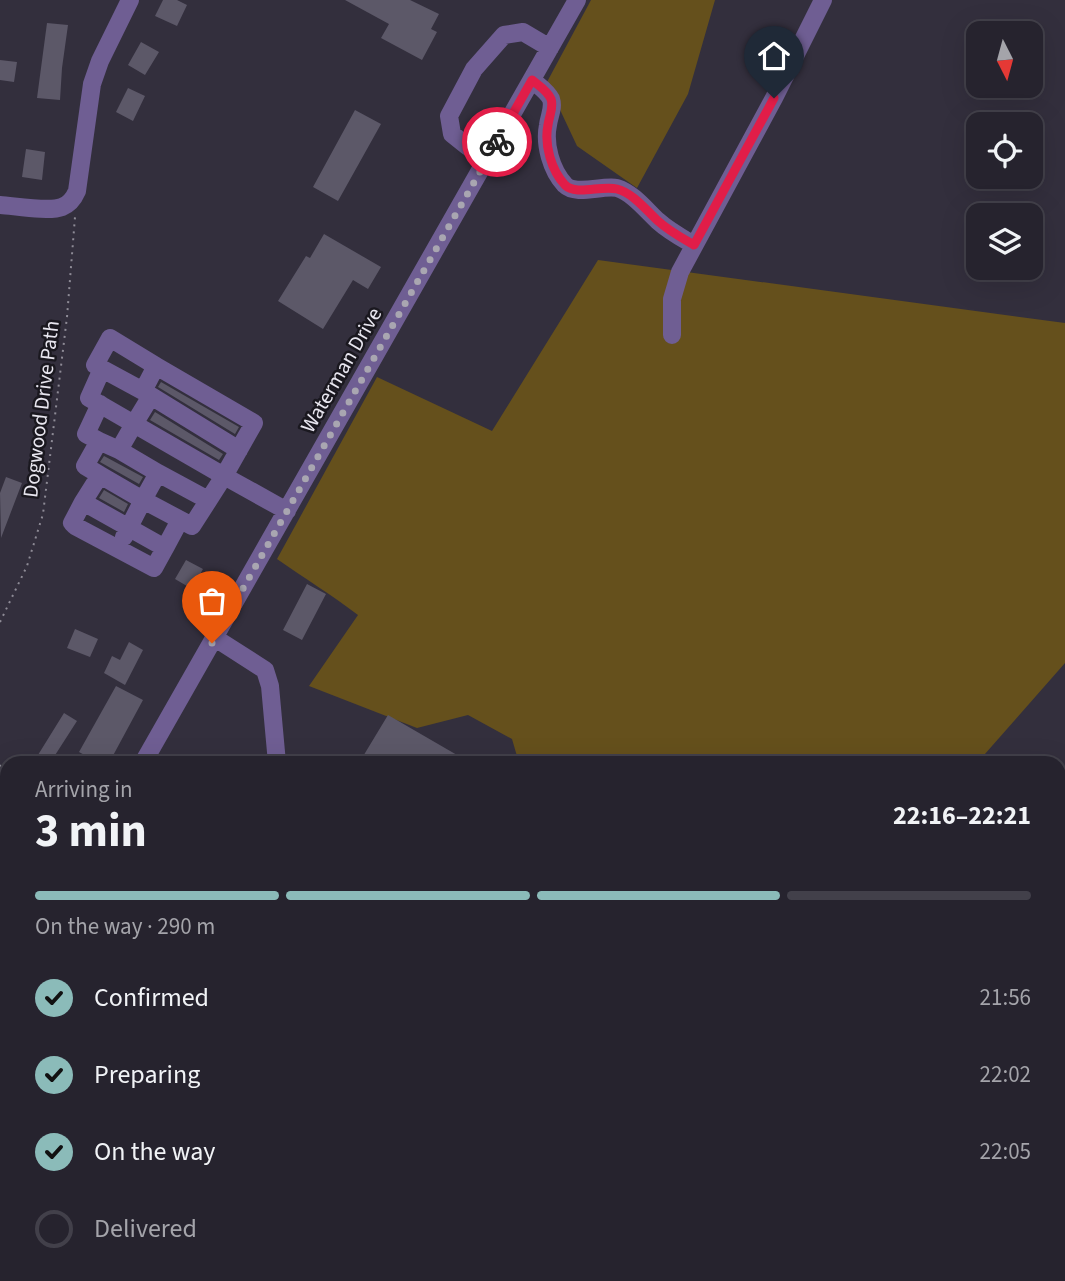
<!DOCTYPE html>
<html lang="en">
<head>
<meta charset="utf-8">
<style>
	:root { --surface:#26232e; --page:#2e2b36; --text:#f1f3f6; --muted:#a4a4aa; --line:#42404a; --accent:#8bbbb9 }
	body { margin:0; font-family:"Source Sans 3",sans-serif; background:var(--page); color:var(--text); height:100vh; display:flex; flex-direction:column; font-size:26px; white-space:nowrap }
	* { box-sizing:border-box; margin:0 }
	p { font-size:23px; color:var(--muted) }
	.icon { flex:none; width:38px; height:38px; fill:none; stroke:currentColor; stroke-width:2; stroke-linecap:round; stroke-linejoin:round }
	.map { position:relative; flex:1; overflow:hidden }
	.details { position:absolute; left:0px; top:756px; width:1066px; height:525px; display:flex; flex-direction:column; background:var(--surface); border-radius:21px 21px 0 0; box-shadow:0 7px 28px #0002,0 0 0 2px var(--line) }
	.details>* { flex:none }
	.needle { width:46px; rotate:174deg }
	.buttons { position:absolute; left:966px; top:21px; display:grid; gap:14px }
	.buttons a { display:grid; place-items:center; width:77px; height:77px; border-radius:14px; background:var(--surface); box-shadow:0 7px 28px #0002,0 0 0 2px var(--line); font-size:35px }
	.pin { position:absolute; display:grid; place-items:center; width:60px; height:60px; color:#fff; margin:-72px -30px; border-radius:50% 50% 50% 0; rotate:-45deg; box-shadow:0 0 7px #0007 }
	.pin .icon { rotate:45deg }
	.courier { position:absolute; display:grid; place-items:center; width:70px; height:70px; margin:-35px; border:5px solid #e11d48; border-radius:50%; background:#fff; color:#222; box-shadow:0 2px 9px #0007 }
	.overview em { font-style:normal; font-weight:700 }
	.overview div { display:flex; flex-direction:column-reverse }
	.overview { display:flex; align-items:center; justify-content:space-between; height:119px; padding:0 35px }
	h1 { font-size:46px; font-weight:700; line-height:52px }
	.bar { display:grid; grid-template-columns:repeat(4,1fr); gap:10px 7px; align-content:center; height:84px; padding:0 35px }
	.bar i { height:9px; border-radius:5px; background:var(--line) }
	.bar .selected { background:var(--accent) }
	.bar p { grid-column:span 4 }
	ol { padding:0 35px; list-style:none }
	li { display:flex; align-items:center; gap:21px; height:77px }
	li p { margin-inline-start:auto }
	li .icon { padding:7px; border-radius:50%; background:var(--accent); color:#111; stroke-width:4 }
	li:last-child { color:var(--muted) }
	li i { width:38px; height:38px; border:4px solid var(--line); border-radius:50% }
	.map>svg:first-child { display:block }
	.green { fill:#65501c }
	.building { fill:#5c5868 }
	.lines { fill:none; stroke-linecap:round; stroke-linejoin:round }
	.path { stroke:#8e8b96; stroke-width:2; stroke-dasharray:2 5; stroke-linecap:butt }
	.minor { stroke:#6f5e93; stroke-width:18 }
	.done { stroke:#a9a6b1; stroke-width:7; stroke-dasharray:0 12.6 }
	.route { stroke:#e11d48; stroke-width:9 }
	.labels { text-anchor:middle; stroke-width:5; stroke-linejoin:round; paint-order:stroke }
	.street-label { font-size:21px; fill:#e8e6ef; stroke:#1a181f }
</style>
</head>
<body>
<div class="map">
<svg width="1065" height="1281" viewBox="0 0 1065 1281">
	<rect width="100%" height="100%" fill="#332f3d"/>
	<path class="green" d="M591,0H715L688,94L637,188L577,146L547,82Z
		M598,260L1065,323V663L977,763H519L512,739L468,715L417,728L309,686L358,615C332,595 304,578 277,559L377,377L492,431Z"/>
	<path class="building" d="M163,0H177L187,5L177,26L155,16Z
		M345,0H410L439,14L431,29L437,32L422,60L381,38L389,24Z
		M47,23L68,25L62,68L60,100L37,98Z
		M141,42L159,52L145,75L128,65Z
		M0,60L17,62L14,82L0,80Z
		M128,88L145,96L133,121L116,112Z
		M355,110L381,124L338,201L313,187Z
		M26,149L45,152L42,180L22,177Z
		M324,234L381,267L368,289L353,280L323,329L278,301L306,256L310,258Z
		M161,382L239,427L235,434L158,387Z
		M155,412L223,454L219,460L150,420Z
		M104,456L143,477L139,484L100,462Z
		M6,477L22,483L1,538L0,493Z
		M104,490L128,504L124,512L99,498Z
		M186,560L203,569L192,589L175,579Z
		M307,584L326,594L302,640L283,630Z
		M75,629L98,639L90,657L67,648Z
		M129,642L143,650L125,685L104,673L112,656L120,660Z
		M116,686L143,700L109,763H99L79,752Z
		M64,713L77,721L50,763H33Z
		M388,715L457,755L452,763H359Z"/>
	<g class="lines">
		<path class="path" d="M0,622L27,566L43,514L67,317L75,217
			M0,765L7,779"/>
		<path class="minor" d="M532,80C539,86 547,91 551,99C554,108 549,116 548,125C544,144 551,170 565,185C576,196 602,185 617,188C633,193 646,210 658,221C669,231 682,238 694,245
			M487,158L467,146L452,134L449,116L474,69L504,35L523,32L550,48
			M0,205C15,206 49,212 62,207C70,204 74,198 77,191L92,84L100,61L130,0
			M672,335V299L680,272L774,98L823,0
			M156,366L110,338L95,365L143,391L239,450
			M102,369L89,398L134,424L151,396
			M143,391L156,366L254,423L224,476L287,511
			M99,441L86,434L100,404
			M119,450L99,441L85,466L100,475L83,502L165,548L180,520
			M158,473L119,450L134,424L224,476L192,526L143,500L158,473L208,500
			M100,475L143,500L124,537
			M83,502L72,523L75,526L154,568L165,548
			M215,638L265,670L270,686L277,763
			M143,763L577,0
			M0,795L7,809
			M1059,902L1065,894
			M0,1015L7,1003
			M1059,1096H1065
			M230,1274L233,1281
			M717,1281L718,1274
			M905,1281L906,1274"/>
	</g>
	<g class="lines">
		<path class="done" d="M212,643L497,142"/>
		<path class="route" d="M497,142L532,80C539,86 547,90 551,99C554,108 549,116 548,125C544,144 551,170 565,185C576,196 601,185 617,189C633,193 646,210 658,221C669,231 682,238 694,245L774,98"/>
	</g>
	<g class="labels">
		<g class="street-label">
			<text transform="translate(341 370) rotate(-60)" y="7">Waterman Drive</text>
			<text transform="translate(41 409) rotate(-83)" y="7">Dogwood Drive Path</text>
		</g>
	</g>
</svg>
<div class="buttons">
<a><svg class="needle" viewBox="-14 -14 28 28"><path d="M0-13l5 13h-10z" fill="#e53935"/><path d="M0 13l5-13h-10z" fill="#a4a4aa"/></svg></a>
<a><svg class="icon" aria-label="locate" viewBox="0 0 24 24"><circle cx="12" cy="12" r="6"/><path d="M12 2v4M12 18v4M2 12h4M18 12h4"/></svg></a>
<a><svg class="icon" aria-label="layers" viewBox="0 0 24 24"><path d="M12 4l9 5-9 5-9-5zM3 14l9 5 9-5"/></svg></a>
</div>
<div class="pin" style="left:212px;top:643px;background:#ea580c"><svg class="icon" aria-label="bag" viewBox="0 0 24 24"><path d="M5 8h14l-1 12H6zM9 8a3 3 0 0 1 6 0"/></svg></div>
<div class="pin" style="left:774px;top:98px;background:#1f2937"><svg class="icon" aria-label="home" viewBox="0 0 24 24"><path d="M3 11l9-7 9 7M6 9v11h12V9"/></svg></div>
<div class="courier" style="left:497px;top:142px"><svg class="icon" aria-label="bike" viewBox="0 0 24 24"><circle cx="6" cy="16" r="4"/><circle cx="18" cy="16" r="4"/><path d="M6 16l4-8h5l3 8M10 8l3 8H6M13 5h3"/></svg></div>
<section class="details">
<div class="overview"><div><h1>3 min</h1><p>Arriving in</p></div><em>22:16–22:21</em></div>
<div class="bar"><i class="selected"></i><i class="selected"></i><i class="selected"></i><i></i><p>On the way · 290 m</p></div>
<ol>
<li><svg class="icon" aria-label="check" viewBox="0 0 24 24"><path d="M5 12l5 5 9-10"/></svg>Confirmed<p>21:56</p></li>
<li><svg class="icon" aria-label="check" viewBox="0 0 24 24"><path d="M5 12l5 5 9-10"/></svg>Preparing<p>22:02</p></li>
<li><svg class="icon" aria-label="check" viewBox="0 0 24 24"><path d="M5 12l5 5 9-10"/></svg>On the way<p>22:05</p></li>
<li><i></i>Delivered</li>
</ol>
</section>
</div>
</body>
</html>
